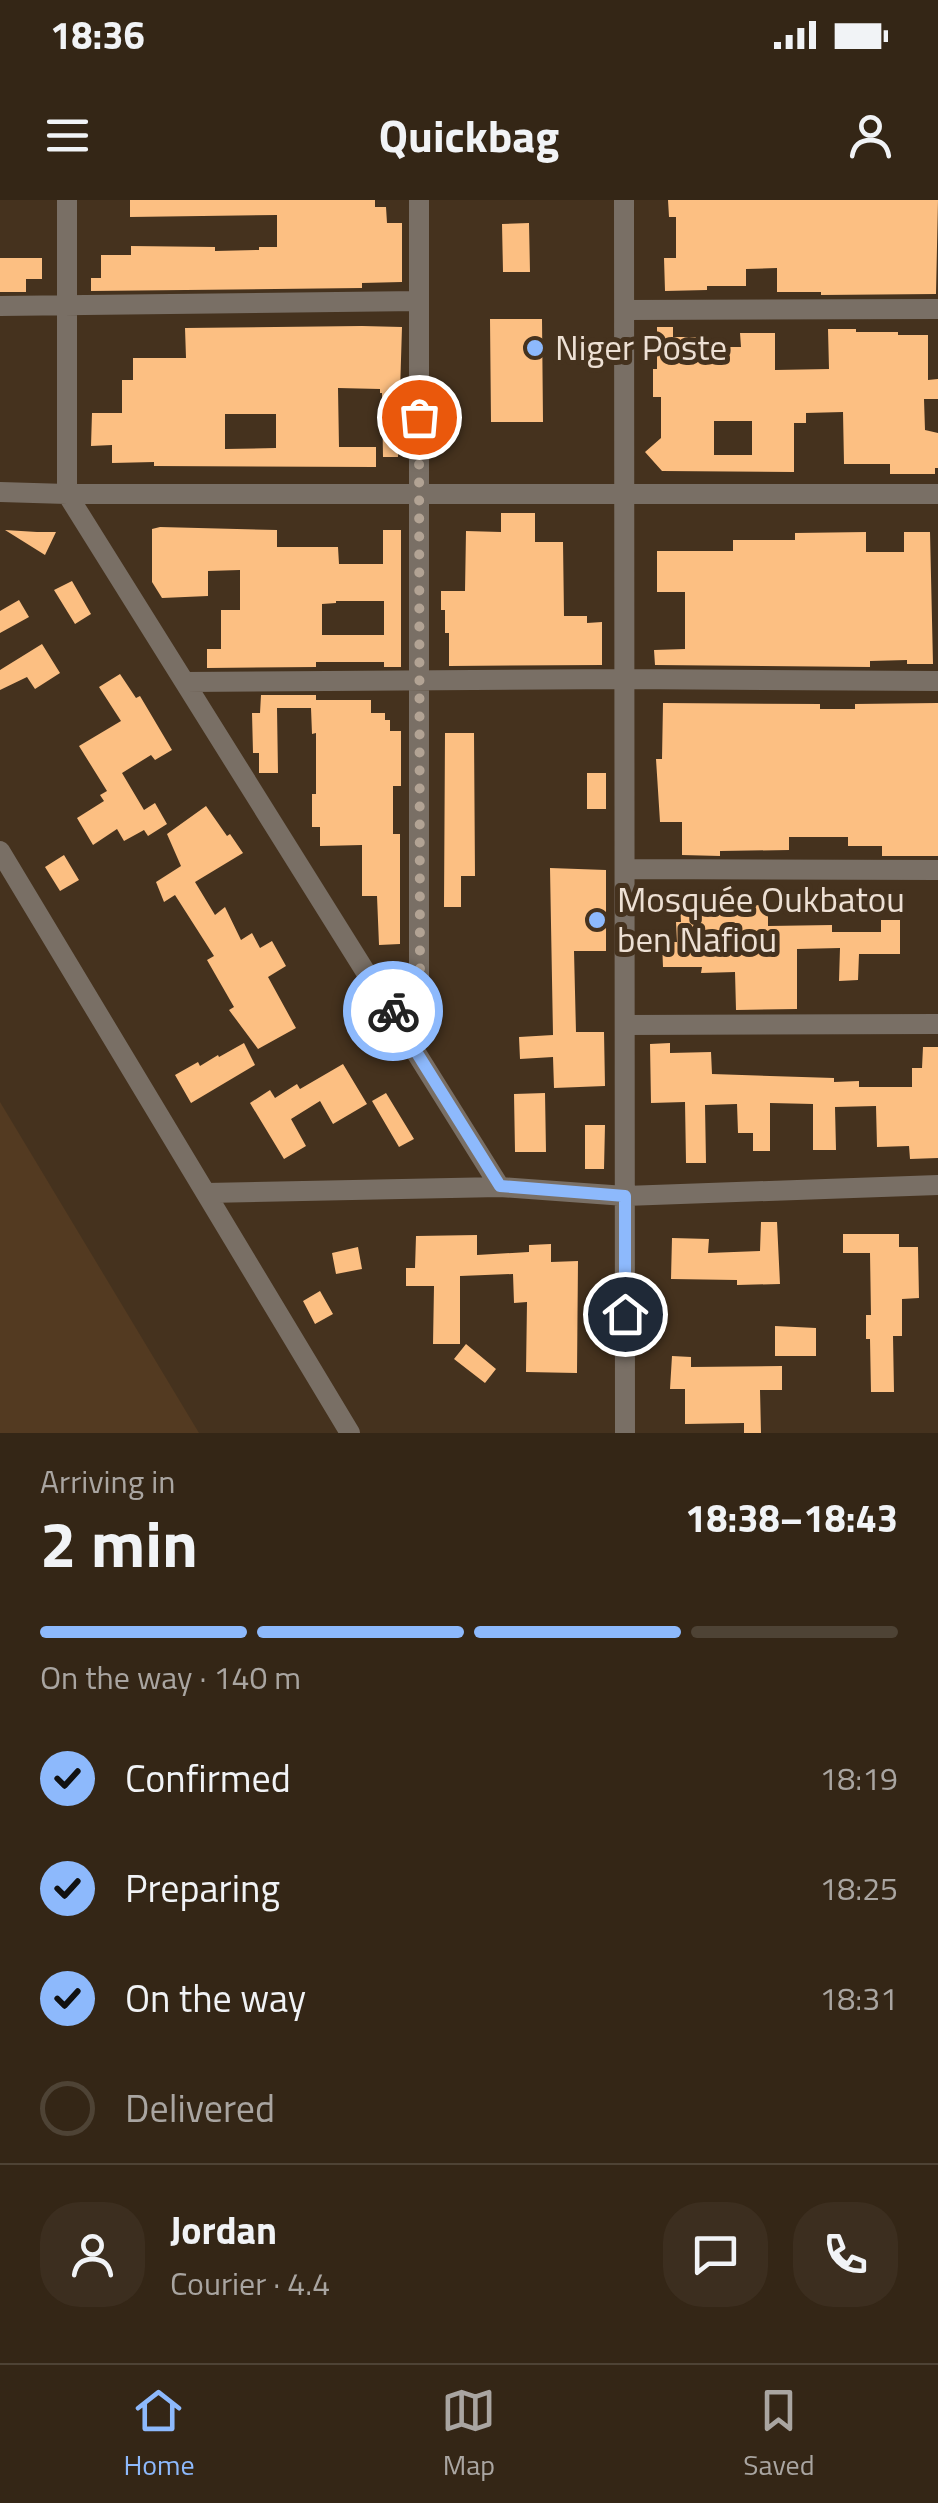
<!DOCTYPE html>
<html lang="en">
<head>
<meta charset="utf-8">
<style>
	:root { --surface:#342616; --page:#3c2e1f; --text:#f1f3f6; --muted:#a9a5a1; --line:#4e4335; --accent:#8db9fc }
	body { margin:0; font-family:"Titillium Web",sans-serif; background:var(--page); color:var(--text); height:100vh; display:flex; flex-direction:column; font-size:38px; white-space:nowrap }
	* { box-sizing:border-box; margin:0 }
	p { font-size:32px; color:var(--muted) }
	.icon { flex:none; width:55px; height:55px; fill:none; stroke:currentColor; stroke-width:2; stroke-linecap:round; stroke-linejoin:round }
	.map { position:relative; height:1233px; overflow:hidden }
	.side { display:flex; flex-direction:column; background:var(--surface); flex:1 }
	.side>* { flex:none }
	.pin { position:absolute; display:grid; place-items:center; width:85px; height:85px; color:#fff; margin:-42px; border:5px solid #fff; border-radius:50%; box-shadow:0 2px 10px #0007 }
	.courier { position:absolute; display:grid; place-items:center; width:100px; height:100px; margin:-50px; border:8px solid #8db9fc; border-radius:50%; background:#fff; color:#222; box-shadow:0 2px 12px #0007 }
	.overview em { font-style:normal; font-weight:700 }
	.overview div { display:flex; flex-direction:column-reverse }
	.overview { display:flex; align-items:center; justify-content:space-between; height:170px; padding:0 40px }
	h1 { font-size:65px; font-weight:700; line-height:75px }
	.bar { display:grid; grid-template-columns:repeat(4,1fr); gap:15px 10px; align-content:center; height:120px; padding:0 40px }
	.bar i { height:12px; border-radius:8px; background:var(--line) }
	.bar .current { background:var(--accent) }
	.bar p { grid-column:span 4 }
	.line { display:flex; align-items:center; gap:25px; padding:0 40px; border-top:2px solid var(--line) }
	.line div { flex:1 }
	.round { display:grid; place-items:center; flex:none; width:105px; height:105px; border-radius:40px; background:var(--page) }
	ol { padding:0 40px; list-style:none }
	li { display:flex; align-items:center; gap:30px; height:110px }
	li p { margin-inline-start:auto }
	li .icon { padding:10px; border-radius:50%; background:var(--accent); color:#111; stroke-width:4 }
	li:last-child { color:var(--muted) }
	li i { width:55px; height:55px; border:5px solid var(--line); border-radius:50% }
	.status { display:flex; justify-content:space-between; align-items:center; height:70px; padding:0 50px; background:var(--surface); direction:ltr }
	.status svg { height:28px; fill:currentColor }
	header { display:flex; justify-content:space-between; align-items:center; height:130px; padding:0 40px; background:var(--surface); font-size:45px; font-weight:700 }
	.tabs { display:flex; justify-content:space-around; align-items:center; height:140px; border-top:2px solid var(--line); background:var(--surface); font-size:28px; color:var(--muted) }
	.tabs a { display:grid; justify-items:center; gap:5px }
	.tabs .current { color:var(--accent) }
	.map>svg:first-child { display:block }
	.built { fill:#533a21 }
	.building { fill:#fcbf82; fill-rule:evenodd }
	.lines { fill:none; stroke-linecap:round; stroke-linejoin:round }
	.minor { stroke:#796f65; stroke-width:20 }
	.done { stroke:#b2a394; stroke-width:10; stroke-dasharray:0 18 }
	.route { stroke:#8db9fc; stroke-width:12 }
	.poi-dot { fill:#8db9fc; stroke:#45321e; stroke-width:4 }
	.labels { text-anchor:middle; stroke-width:10; stroke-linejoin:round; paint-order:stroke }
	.poi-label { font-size:35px; fill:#ede0d4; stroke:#45321e; text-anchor:start }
</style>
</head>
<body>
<div class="status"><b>18:36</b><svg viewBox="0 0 49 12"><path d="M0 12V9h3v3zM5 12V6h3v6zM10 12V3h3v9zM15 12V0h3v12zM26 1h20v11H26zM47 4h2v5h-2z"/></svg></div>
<header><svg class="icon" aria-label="menu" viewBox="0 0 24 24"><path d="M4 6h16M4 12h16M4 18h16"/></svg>Quickbag<svg class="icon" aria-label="person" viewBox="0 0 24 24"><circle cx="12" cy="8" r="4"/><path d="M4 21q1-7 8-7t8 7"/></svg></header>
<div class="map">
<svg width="938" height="1233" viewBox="0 0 938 1233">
	<rect width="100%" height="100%" fill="#45321e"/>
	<path class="built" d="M0,902L199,1233H0Z"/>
	<path class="building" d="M130,0H375V7H386L387,23H402V82L362,83V88L91,91V78H101V55H131V46L215,47V51L259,50V47H277V15L130,17Z
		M668,0H938L936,94L821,95V92H777V68L746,69V86H707V90L665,91L664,58H676V17H669Z
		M529,23L530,72H503L502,24Z
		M0,58H42V79H26V92H0Z
		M490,119H542L543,222H491Z
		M362,126L402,127L398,257H383L382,193H380V189L338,188L339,247H376V267L154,266V262L112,263V245L91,246L92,213H122V180H133V158H186L185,128ZM225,214H276V248L225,249Z
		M657,127H673V137H696V147H741L740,133H775V170L829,169L828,129H856V132H898V135H928V180L938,179V199H924L925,230L938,233V268H935V274H890V264H844L843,212L806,213V223H794V272L662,271L645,252L661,238V197H653V169H657ZM714,221H752V255H714Z
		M501,313H535V342H563L564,416H587V423L602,422V465L449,466V433H445V410H441V391H465L466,331L501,332Z
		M160,327L277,330V347H338L339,364H383V330H401V467H384V462H316V467L207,468V449H221V410H240V370L208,371V396L162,398L152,382V329ZM336,401H384V435H322V404L336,403Z
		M5,330L37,332H56L45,355Z
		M866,332V352H904V332H930L933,464H907V460L870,461V467L655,465L654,450L685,449V392H657V351H733V340H795V333Z
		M72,381L91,414L75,424L54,390Z
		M19,400L29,417L0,433V411Z
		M42,444L60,473L35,489L27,477L0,490V470Z
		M120,474L136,498L140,496L172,550L155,560L151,555L122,573L144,610L155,603L167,624L148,636L144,630L124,641L117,629L93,645L77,618L104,601L100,595L107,591L79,546L121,521L99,487Z
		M261,495H316V500H371V513H385V520H390V531H401V586H393V634H400V744L379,745L377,696H362V645L320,646V627H312V594H316V533L312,534L311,508H277L278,573H259V553H253L252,513H260Z
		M663,503L820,504V509H855V504L938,503V656H882V646H848V637H789V650L720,651V656L682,655V622H660L656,559H662Z
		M445,533H474L475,676H461V707H444Z
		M587,573H606V609H587Z
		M206,606L227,636L230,634L243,653L195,682L215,715L225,707L241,740L252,733L260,748L272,741L286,766L268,777L296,828L258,849L229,810L234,807L207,760L214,756L175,695L164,702L156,682L181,666L167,634Z
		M64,655L79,680L60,691L45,667Z
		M550,668L606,670V751H574L576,832H604L605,886L554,888L553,857L520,859L519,837L553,835Z
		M680,702H722V706L768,705V726L832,725V732H881V720H900V754H859L858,780L839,781L840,748L797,749V809L736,810L735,772L701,773L702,767H663L662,742H677L676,722H681Z
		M244,843L255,865L191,903L175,875L198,862L200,866L218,855L219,857Z
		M670,843V853L711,852L712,874L834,878V882L859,881V887H912V868H922L923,847H938V958L910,959L909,946L877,947L876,906L835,907L836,950H813V904L770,903V951H753V933H738L737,904L705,905L706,963H686L685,902L651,903L650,844Z
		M343,864L367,904L333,924L320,901L291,919L306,946L284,959L250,903L270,890L275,898L297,884L300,889Z
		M386,893L414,939L399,947L372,901Z
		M545,893L546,952H515L514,894Z
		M585,925H605L604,969H585Z
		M761,1022H777L780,1084L737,1085V1080L671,1079L672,1038L709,1039L708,1053L760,1051Z
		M843,1034H899V1047H918L919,1098L902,1099V1136H893L894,1192H871L870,1139H866V1115H871L870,1053H843Z
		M477,1035V1055L529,1052V1045L551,1044V1062L578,1061L577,1173L526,1172L527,1102L514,1103L513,1074L460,1076V1144H433L434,1086H406V1068H415L416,1036Z
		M358,1047L362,1069L336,1074L332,1053Z
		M320,1091L333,1114L315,1124L303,1101Z
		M775,1126L816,1128V1156H775Z
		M466,1144L496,1169L485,1183L454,1159Z
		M672,1156L691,1157V1167L782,1166V1190H760L761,1233H744V1223L685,1224V1189H670Z"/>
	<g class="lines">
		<path class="minor" d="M67,0V294L500,987
			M624,0L625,1233
			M0,106L419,101
			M625,110L938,109
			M0,292L67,294H938
			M185,482L624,479L938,481
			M0,651L350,1233
			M625,669L938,670
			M392,813L419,785V0
			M625,825L938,824
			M206,993L500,987L625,996L938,985"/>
	</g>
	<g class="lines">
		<path class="done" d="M393,811L420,785L419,217"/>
		<path class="route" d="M393,811L392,813L500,986L625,996V1114"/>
	</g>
	<g class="poi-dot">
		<circle cx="535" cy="148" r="10"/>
		<circle cx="597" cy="720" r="10"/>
	</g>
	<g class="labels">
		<g class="poi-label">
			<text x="555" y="160">Niger Poste</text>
			<text x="617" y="712">Mosquée Oukbatou<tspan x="617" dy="40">ben Nafiou</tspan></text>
		</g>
	</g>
</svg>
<div class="pin" style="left:419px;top:217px;background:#ea580c"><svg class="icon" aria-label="bag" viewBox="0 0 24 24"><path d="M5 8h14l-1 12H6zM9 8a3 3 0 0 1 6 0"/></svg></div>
<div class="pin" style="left:625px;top:1114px;background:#1f2937"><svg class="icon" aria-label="home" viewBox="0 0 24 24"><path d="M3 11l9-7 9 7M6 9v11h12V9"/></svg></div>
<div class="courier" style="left:393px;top:811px"><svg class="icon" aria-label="bike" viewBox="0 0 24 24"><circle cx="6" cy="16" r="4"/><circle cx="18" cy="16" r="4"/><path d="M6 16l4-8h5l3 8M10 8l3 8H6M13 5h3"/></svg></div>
</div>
<section class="side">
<div class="overview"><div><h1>2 min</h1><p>Arriving in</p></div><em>18:38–18:43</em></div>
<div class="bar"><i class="current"></i><i class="current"></i><i class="current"></i><i></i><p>On the way · 140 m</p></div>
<ol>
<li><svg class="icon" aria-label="check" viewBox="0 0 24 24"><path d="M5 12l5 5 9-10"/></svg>Confirmed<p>18:19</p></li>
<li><svg class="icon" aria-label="check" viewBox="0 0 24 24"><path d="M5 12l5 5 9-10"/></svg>Preparing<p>18:25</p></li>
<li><svg class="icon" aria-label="check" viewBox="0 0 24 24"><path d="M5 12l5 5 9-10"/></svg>On the way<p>18:31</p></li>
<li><i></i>Delivered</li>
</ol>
<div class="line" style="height:180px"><a class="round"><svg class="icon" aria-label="person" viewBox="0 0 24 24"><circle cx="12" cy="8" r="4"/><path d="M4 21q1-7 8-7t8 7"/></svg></a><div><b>Jordan</b><p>Courier · 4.4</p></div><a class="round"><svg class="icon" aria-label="chat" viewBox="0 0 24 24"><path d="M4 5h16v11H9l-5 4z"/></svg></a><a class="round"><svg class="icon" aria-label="phone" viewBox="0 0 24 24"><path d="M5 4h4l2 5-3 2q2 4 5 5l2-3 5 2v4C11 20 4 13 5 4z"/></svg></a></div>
</section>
<nav class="tabs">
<a class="current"><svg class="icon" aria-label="home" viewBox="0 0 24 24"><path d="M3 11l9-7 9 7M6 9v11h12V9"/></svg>Home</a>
<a><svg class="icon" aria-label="map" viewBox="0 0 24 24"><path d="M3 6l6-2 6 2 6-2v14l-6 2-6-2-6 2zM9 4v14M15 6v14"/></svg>Map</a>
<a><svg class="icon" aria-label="saved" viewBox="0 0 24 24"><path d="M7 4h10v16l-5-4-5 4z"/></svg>Saved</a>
</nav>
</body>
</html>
